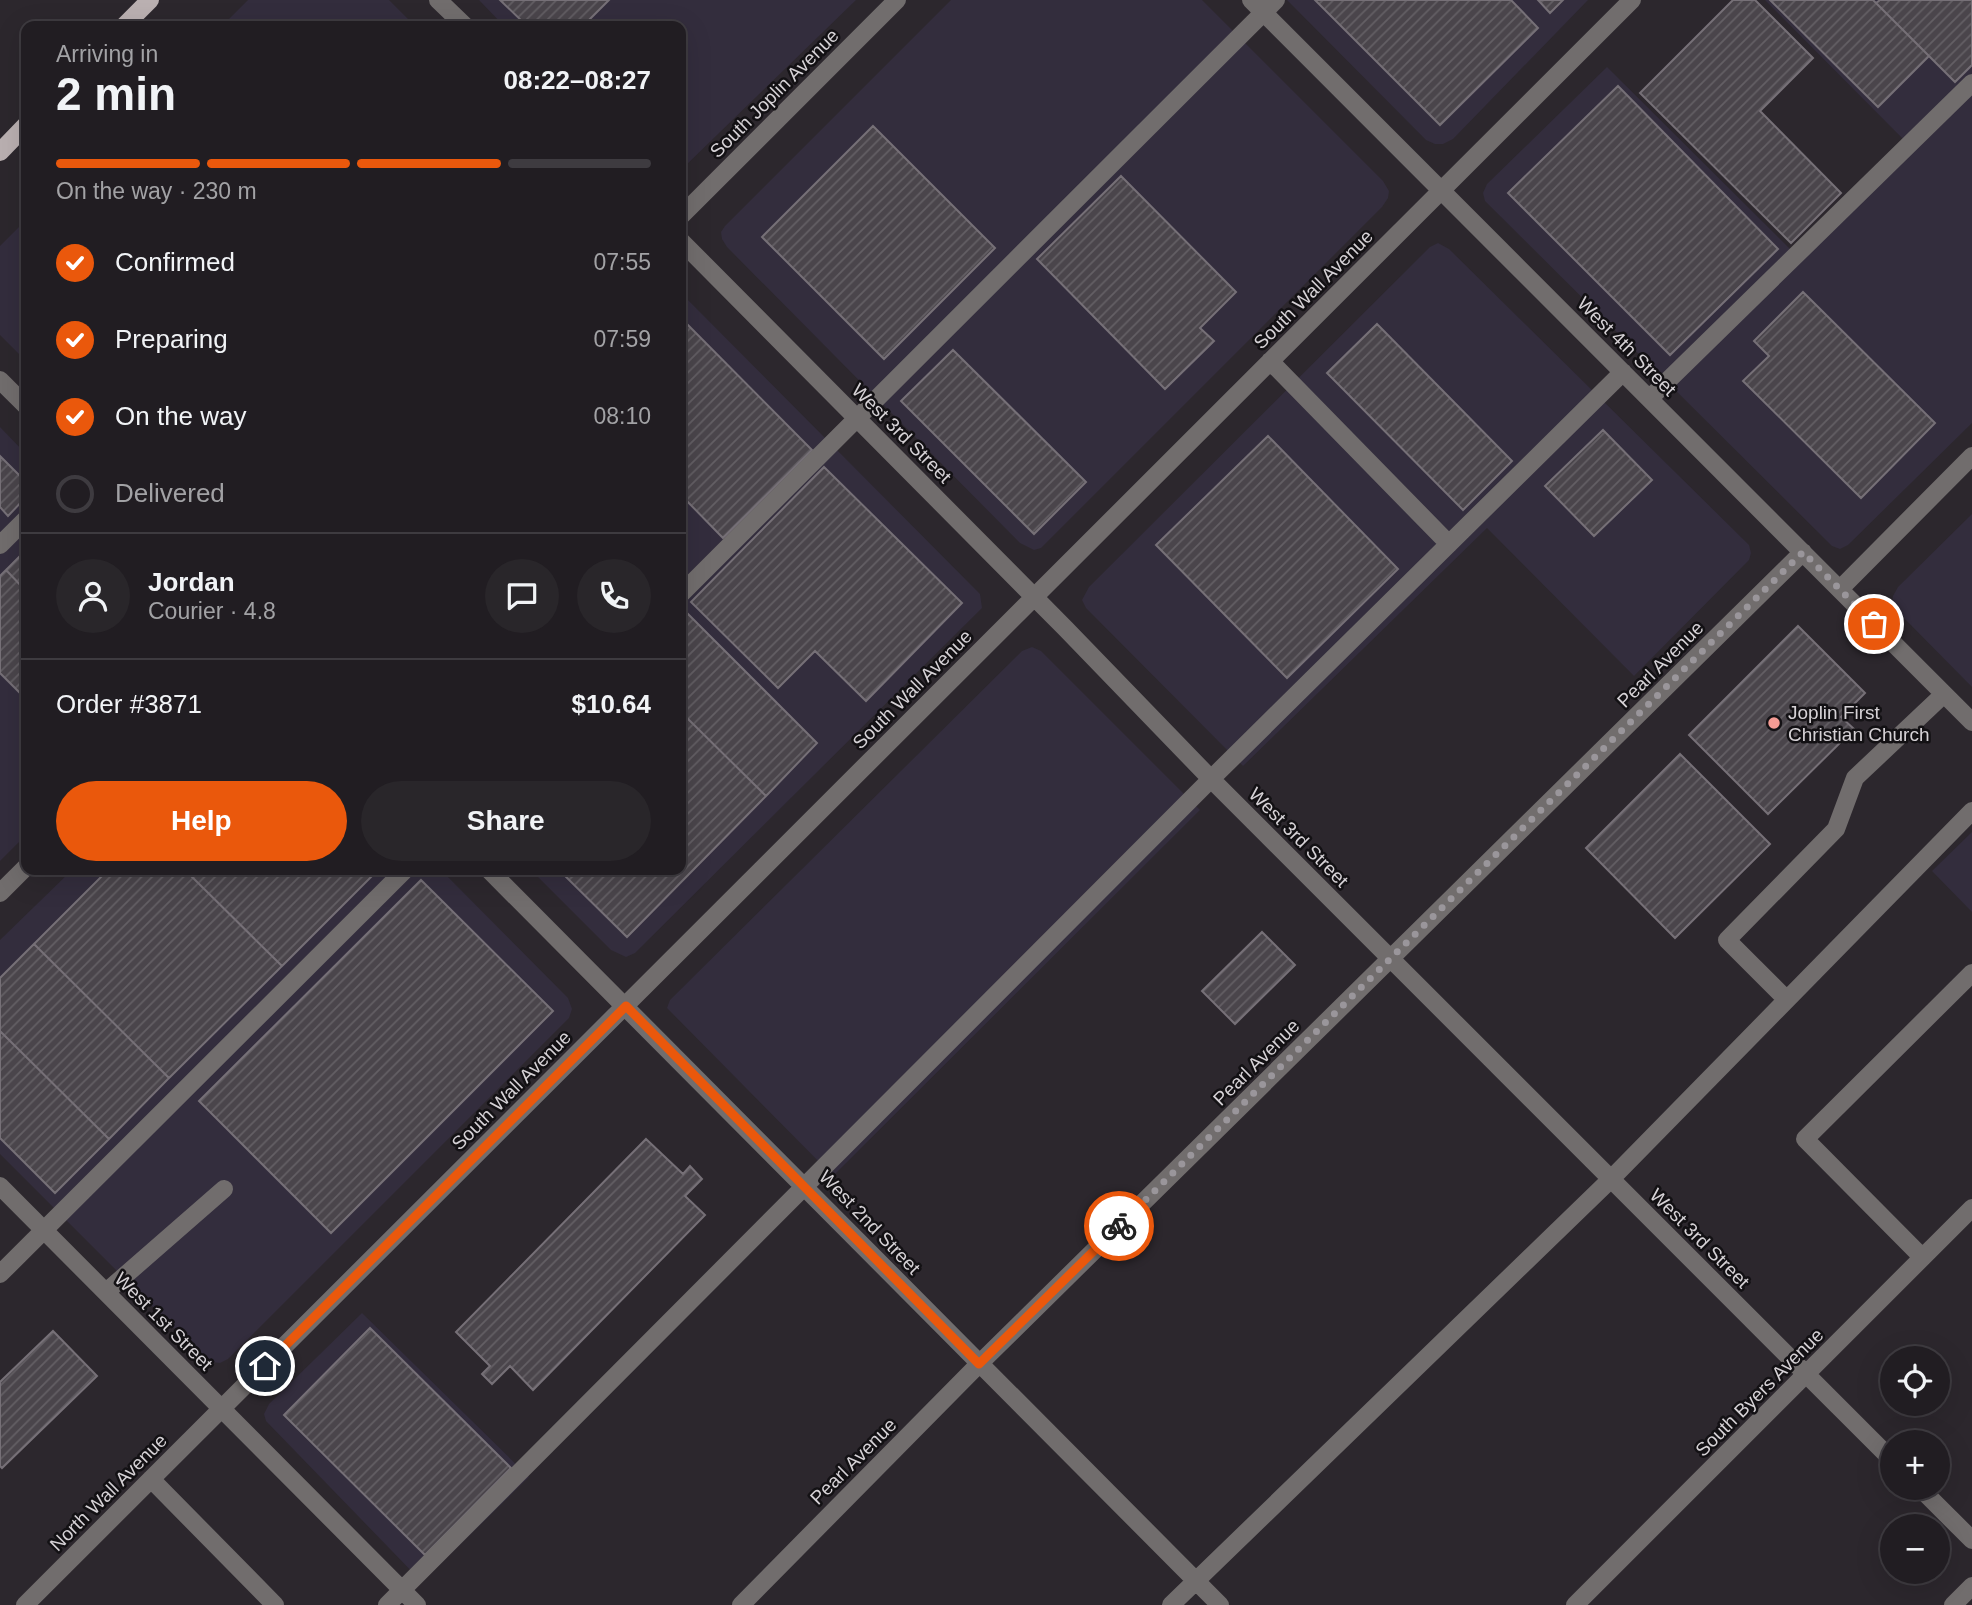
<!DOCTYPE html>
<html lang="en">
<head>
<meta charset="utf-8">
<style>
	:root { --surface:#211d22; --page:#29262a; --text:#f1f3f6; --muted:#a2a2a5; --line:#3e3b40; --accent:#ea580c }
	body { margin:0; font-family:Helvetica,sans-serif; background:var(--page); color:var(--text); height:100vh; display:flex; flex-direction:column; font-size:26px; white-space:nowrap }
	* { box-sizing:border-box; margin:0 }
	p { font-size:23px; color:var(--muted) }
	.icon { flex:none; width:38px; height:38px; fill:none; stroke:currentColor; stroke-width:2; stroke-linecap:round; stroke-linejoin:round }
	.map { position:relative; flex:1; overflow:hidden }
	.sheet { position:absolute; left:21px; top:21px; width:665px; height:854px; display:flex; flex-direction:column; background:var(--surface); border-radius:14px; box-shadow:0 7px 28px #0002,0 0 0 2px var(--line) }
	.sheet>* { flex:none }
	.fabs { position:absolute; left:1880px; top:1346px; display:grid; gap:14px }
	.fabs a { display:grid; place-items:center; width:70px; height:70px; border-radius:50%; background:var(--surface); box-shadow:0 7px 28px #0002,0 0 0 2px var(--line); font-size:35px }
	.pin { position:absolute; display:grid; place-items:center; width:60px; height:60px; color:#fff; margin:-30px; border:4px solid #fff; border-radius:50%; box-shadow:0 2px 7px #0007 }
	.courier { position:absolute; display:grid; place-items:center; width:70px; height:70px; margin:-35px; border:5px solid #ea580c; border-radius:50%; background:#fff; color:#222; box-shadow:0 2px 9px #0007 }
	.headline em { font-style:normal; font-weight:700 }
	.headline div { display:flex; flex-direction:column-reverse }
	.headline { display:flex; align-items:center; justify-content:space-between; height:119px; padding:0 35px }
	h1 { font-size:46px; font-weight:700; line-height:52px }
	.bar { display:grid; grid-template-columns:repeat(4,1fr); gap:10px 7px; align-content:center; height:84px; padding:0 35px }
	.bar i { height:9px; border-radius:5px; background:var(--line) }
	.bar .active { background:var(--accent) }
	.bar p { grid-column:span 4 }
	.line { display:flex; align-items:center; gap:18px; padding:0 35px; border-top:2px solid var(--line) }
	.line div { flex:1 }
	.round { display:grid; place-items:center; flex:none; width:74px; height:74px; border-radius:37px; background:var(--page) }
	ol { padding:0 35px; list-style:none }
	li { display:flex; align-items:center; gap:21px; height:77px }
	li p { margin-inline-start:auto }
	li .icon { padding:7px; border-radius:50%; background:var(--accent); color:#fff; stroke-width:4 }
	li:last-child { color:var(--muted) }
	li i { width:38px; height:38px; border:4px solid var(--line); border-radius:50% }
	.action { display:flex; gap:14px; margin-top:auto; padding:14px 35px }
	.action a { flex:1; height:80px; border-radius:42px; background:var(--accent); color:#fff; font-size:28px; font-weight:700; line-height:80px; text-align:center }
	.action a+a { background:var(--page); color:var(--text) }
	.map>svg:first-child { display:block }
	.commercial { fill:#332d3d }
	.building { fill:url(#building-hatch); stroke:#767077; stroke-width:2 }
	.lines { fill:none; stroke-linecap:round; stroke-linejoin:round }
	.minor { stroke:#716d6d; stroke-width:18 }
	.major { stroke:#bab0b1; stroke-width:18 }
	.done { stroke:#9a969b; stroke-width:7; stroke-dasharray:0 12.6 }
	.route { stroke:#ea580c; stroke-width:9 }
	.poi-dot { fill:#f59c95; stroke:#131114; stroke-width:2.5 }
	.labels { text-anchor:middle; stroke-width:5; stroke-linejoin:round; paint-order:stroke }
	.street-label { font-size:19px; fill:#d6d2d6; stroke:#131114 }
	.poi-label { font-size:19px; fill:#d6d2d6; stroke:#131114; text-anchor:start }
</style>
</head>
<body>
<div class="map">
<svg width="1972" height="1605" viewBox="0 0 1972 1605">
	<defs>
		<pattern id="building-hatch" width="6" height="6" patternUnits="userSpaceOnUse" patternTransform="scale(1.75)"><rect width="6" height="6" fill="#4a454b"/><path d="M-1 1l2-2M0 6l6-6M5 7l2-2" fill="none" stroke="#635f64"/></pattern>
	</defs>
	<rect width="100%" height="100%" fill="#2c272d"/>
	<path class="commercial" d="M248,0H389L415,26H222Z
		M479,0H856L681,170V26H504Z
		M951,0H1202L1383,181L1389,191L1388,198L1382,207L1041,548L1034,550L1020,543L727,247L722,239L721,232L725,226Z
		M1287,0H1588L1453,139L1443,144H1435L1426,140Z
		M1765,0H1972V423L1848,545L1840,549L1832,546L1485,201L1483,193L1487,184L1607,67L1794,253L1905,141Z
		M26,220V361L0,335V246Z
		M1438,243L1449,249L1749,545L1751,553L1749,560L1634,676L1487,528L1243,766L1086,608L1082,600L1089,587L1430,247Z
		M681,293L980,594L982,608L635,953L626,957L611,950L531,870H681Z
		M0,427L26,454V835L0,861Z
		M1972,514V687L1898,612L1892,602L1893,596L1898,587Z
		M1032,647L1041,651L1200,810L833,1176L667,1008L670,1000L1022,651Z
		M1972,832V912L1932,871Z
		M72,870H441L568,998L572,1009L569,1018L228,1359L220,1363L212,1362L202,1356L0,1154V940Z
		M362,1313L529,1477L422,1582L266,1421L264,1414L269,1404Z"/>
	<path class="building" d="M500,0H609L583,26H527Z
		M1315,0H1511L1538,28L1440,125Z
		M1538,0H1563L1550,13Z
		M1733,0H1755L1813,58L1760,111L1841,193L1791,243L1640,93Z
		M1770,0H1873L1929,56L1878,107Z
		M1880,0H1972V65L1955,82L1876,3Z
		M1618,86L1778,249L1670,355L1508,193Z
		M873,126L995,248L884,359L762,237Z
		M1121,176L1236,292L1200,328L1214,341L1165,389L1037,259Z
		M1803,292L1935,423L1861,498L1743,381L1769,356L1754,341Z
		M681,318L812,450L723,538L681,495Z
		M1377,324L1512,461L1463,510L1327,373Z
		M953,350L1086,482L1034,534L901,401Z
		M1603,430L1652,480L1594,536L1545,486Z
		M1268,436L1398,569L1287,678L1156,545Z
		M0,456L26,482V497L8,516L0,507Z
		M824,467L962,603L866,701L815,651L778,688L691,602Z
		M26,550V591L6,570Z
		M6,570L26,591V699L0,673V576Z
		M684,610L817,743L766,796L681,712V614Z
		M1798,626L1865,693L1841,717L1854,729L1768,814L1689,735Z
		M681,712L766,796L627,937L559,870H681Z
		M1680,754L1770,844L1675,938L1586,848Z
		M108,870H185L282,966L169,1078L34,944Z
		M185,870H378L282,966Z
		M421,880L553,1011L331,1233L199,1101Z
		M1262,932L1295,965L1235,1024L1202,991Z
		M34,944L169,1078L109,1139L0,1031V978Z
		M0,1031L109,1139L55,1193L0,1138Z
		M646,1139L683,1174L690,1166L702,1179L685,1196L705,1215L533,1390L510,1366L492,1384L482,1374L490,1366L456,1332Z
		M370,1328L511,1468L425,1555L284,1415Z
		M53,1331L97,1376L2,1468L0,1466V1382Z"/>
	<g class="lines">
		<path class="minor" d="M438,0L465,26
			M1251,0L1972,722
			M681,216L897,0
			M681,241L1065,628L1211,779L1892,1460
			M1270,361L1449,544
			M0,380L26,406
			M1650,398L1972,83
			M0,545L26,519
			M1840,589L1972,456
			M681,594L1276,0
			M489,870L1220,1605
			M0,893L26,867
			M1786,999L1727,940L1836,829L1855,778L1944,694
			M0,1186L417,1605
			M1922,1257L1805,1139L1972,973
			M0,1274L405,870
			M106,1292L224,1189
			M151,1479L275,1605
			M1920,1488L1972,1540
			M25,1605L1632,0
			M387,1605L1211,779L1623,372
			M741,1605L979,1364L1803,552
			M1171,1605L1611,1179L1972,811
			M1575,1605L1972,1208
			M1953,1605L1972,1586"/>
		<path class="major" d="M124,26L150,0
			M0,152L26,125"/>
	</g>
	<g class="lines">
		<path class="done" d="M1119,1226L1803,552L1874,624"/>
		<path class="route" d="M265,1366L626,1006L979,1364L1119,1226"/>
	</g>
	<circle class="poi-dot" cx="1774" cy="723" r="7"/>
	<g class="labels">
		<g class="street-label">
			<text transform="translate(774 93) rotate(-45)" y="7">South Joplin Avenue</text>
			<text transform="translate(1313 289) rotate(-45)" y="7">South Wall Avenue</text>
			<text transform="translate(1627 346) rotate(45)" y="7">West 4th Street</text>
			<text transform="translate(902 433) rotate(45)" y="7">West 3rd Street</text>
			<text transform="translate(1660 664) rotate(-45)" y="7">Pearl Avenue</text>
			<text transform="translate(912 689) rotate(-45)" y="7">South Wall Avenue</text>
			<text transform="translate(1299 837) rotate(45)" y="7">West 3rd Street</text>
			<text transform="translate(1256 1062) rotate(-45)" y="7">Pearl Avenue</text>
			<text transform="translate(511 1090) rotate(-45)" y="7">South Wall Avenue</text>
			<text transform="translate(870 1222) rotate(46)" y="7">West 2nd Street</text>
			<text transform="translate(1700 1238) rotate(45)" y="7">West 3rd Street</text>
			<text transform="translate(164 1321) rotate(45)" y="7">West 1st Street</text>
			<text transform="translate(1759 1392) rotate(-45)" y="7">South Byers Avenue</text>
			<text transform="translate(853 1461) rotate(-45)" y="7">Pearl Avenue</text>
			<text transform="translate(108 1492) rotate(-45)" y="7">North Wall Avenue</text>
		</g>
		<g class="poi-label">
			<text x="1788" y="719">Joplin First<tspan x="1788" dy="22">Christian Church</tspan></text>
		</g>
	</g>
</svg>
<div class="fabs">
<a><svg class="icon" aria-label="locate" viewBox="0 0 24 24"><circle cx="12" cy="12" r="6"/><path d="M12 2v4M12 18v4M2 12h4M18 12h4"/></svg></a>
<a>+</a>
<a>−</a>
</div>
<div class="pin" style="left:1874px;top:624px;background:#ea580c"><svg class="icon" aria-label="bag" viewBox="0 0 24 24"><path d="M5 8h14l-1 12H6zM9 8a3 3 0 0 1 6 0"/></svg></div>
<div class="pin" style="left:265px;top:1366px;background:#1f2937"><svg class="icon" aria-label="home" viewBox="0 0 24 24"><path d="M3 11l9-7 9 7M6 9v11h12V9"/></svg></div>
<div class="courier" style="left:1119px;top:1226px"><svg class="icon" aria-label="bike" viewBox="0 0 24 24"><circle cx="6" cy="16" r="4"/><circle cx="18" cy="16" r="4"/><path d="M6 16l4-8h5l3 8M10 8l3 8H6M13 5h3"/></svg></div>
<section class="sheet">
<div class="headline"><div><h1>2 min</h1><p>Arriving in</p></div><em>08:22–08:27</em></div>
<div class="bar"><i class="active"></i><i class="active"></i><i class="active"></i><i></i><p>On the way · 230 m</p></div>
<ol>
<li><svg class="icon" aria-label="check" viewBox="0 0 24 24"><path d="M5 12l5 5 9-10"/></svg>Confirmed<p>07:55</p></li>
<li><svg class="icon" aria-label="check" viewBox="0 0 24 24"><path d="M5 12l5 5 9-10"/></svg>Preparing<p>07:59</p></li>
<li><svg class="icon" aria-label="check" viewBox="0 0 24 24"><path d="M5 12l5 5 9-10"/></svg>On the way<p>08:10</p></li>
<li><i></i>Delivered</li>
</ol>
<div class="line" style="height:126px"><a class="round"><svg class="icon" aria-label="person" viewBox="0 0 24 24"><circle cx="12" cy="8" r="4"/><path d="M4 21q1-7 8-7t8 7"/></svg></a><div><b>Jordan</b><p>Courier · 4.8</p></div><a class="round"><svg class="icon" aria-label="chat" viewBox="0 0 24 24"><path d="M4 5h16v11H9l-5 4z"/></svg></a><a class="round"><svg class="icon" aria-label="phone" viewBox="0 0 24 24"><path d="M5 4h4l2 5-3 2q2 4 5 5l2-3 5 2v4C11 20 4 13 5 4z"/></svg></a></div>
<div class="line" style="height:91px"><div>Order #3871</div><b>$10.64</b></div>
<div class="action"><a>Help</a><a>Share</a></div>
</section>
</div>
</body>
</html>
